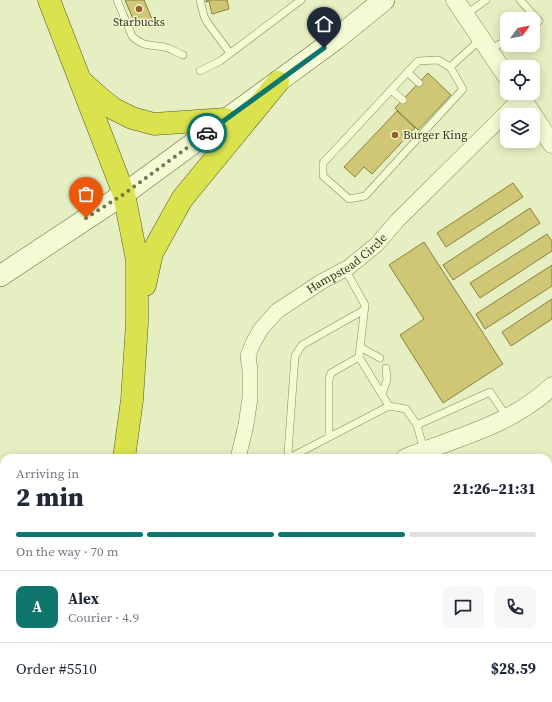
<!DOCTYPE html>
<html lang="en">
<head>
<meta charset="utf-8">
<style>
	:root { --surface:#fff; --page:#f6f6f7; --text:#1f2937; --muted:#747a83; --line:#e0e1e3; --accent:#0f766e }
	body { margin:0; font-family:"Source Serif 4",serif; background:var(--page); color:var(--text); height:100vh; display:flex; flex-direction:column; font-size:15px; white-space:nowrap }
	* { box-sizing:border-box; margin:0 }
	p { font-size:13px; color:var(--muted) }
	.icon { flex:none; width:22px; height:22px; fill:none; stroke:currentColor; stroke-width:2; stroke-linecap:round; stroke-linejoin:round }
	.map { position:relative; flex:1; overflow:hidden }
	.side { position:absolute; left:0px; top:454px; width:552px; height:248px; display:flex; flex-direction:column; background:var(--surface); border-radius:12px 12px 0 0; box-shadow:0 2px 10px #0003 }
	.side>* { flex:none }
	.needle { width:26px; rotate:57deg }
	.tools { position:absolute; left:500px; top:12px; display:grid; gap:8px }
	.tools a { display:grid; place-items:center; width:40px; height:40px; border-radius:8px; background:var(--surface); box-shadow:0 2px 10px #0003; font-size:20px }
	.pin { position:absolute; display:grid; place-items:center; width:34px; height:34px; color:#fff; margin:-41px -17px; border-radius:50% 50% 50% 0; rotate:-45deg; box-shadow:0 0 4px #0007 }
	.pin .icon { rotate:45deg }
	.courier { position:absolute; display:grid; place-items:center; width:40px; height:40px; margin:-20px; border:3px solid #0f766e; border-radius:50%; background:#fff; color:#222; box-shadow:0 1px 5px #0007 }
	.summary em { font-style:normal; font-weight:800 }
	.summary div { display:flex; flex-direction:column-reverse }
	.summary { display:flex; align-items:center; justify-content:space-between; height:68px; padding:0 16px }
	h1 { font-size:26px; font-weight:800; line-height:30px }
	.bar { display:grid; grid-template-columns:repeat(4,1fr); gap:6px 4px; align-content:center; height:48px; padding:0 16px }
	.bar i { height:5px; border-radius:3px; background:var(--line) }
	.bar .on { background:var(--accent) }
	.bar p { grid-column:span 4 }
	.line { display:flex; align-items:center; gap:10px; padding:0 16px; border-top:1px solid var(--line) }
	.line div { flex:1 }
	.round { display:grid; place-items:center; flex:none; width:42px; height:42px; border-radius:8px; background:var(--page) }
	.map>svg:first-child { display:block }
	.building { fill:#cfc775; stroke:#89813d }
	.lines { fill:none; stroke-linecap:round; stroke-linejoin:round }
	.service-casing { stroke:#888958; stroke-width:8 }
	.minor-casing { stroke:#888958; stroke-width:16 }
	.tertiary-casing { stroke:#888958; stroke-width:19 }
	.secondary-casing { stroke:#6b6b3b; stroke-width:22 }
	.motorway-casing { stroke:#57552c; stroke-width:23 }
	.service { stroke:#f3fad4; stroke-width:7 }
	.minor { stroke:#f3fad4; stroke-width:15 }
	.tertiary { stroke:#f3fad4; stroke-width:18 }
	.secondary { stroke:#f3fad4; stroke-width:21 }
	.motorway { stroke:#dae24e; stroke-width:22 }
	.done { stroke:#757856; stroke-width:4; stroke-dasharray:0 7.2 }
	.route { stroke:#0f766e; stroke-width:5 }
	.poi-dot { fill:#9a5e26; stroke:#eff6d0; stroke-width:1.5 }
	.labels { text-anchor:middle; stroke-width:3; stroke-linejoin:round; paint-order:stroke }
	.poi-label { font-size:12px; fill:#38381d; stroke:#eff6d0 }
	.street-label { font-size:12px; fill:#38381d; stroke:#eff6d0 }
</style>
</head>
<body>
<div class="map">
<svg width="552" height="702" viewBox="0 0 552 702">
	<rect width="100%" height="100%" fill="#e6efc1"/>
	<path class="building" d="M125,0H144L152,19L136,26Z
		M206,0H227L229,9L212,14L209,1L206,2Z
		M428,73L451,95L418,130L395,108Z
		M397,111L415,128L372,174L364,167L355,177L344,167Z
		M513,183L523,197L446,247L437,233Z
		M530,208L540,223L453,280L443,265Z
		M547,234L552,241V251L480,298L470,283Z
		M424,242L503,364L443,403L400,335L424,319L389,265Z
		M552,265V286L485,329L476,314Z
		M552,299V319L511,346L502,332Z
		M552,677V702H514L520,698H548V680Z"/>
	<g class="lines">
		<defs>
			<path id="service" d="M117,0L132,36C143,48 154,44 168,48C173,50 178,53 183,55
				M200,0L204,16L207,22L230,53
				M520,0L539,21L533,25
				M465,15L486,0
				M489,50L507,40
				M438,60L450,67L463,89L365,196L349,199L323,176V163L418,61Z
				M450,67L481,39
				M200,71L220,61L301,0
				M407,72L419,83
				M391,90L403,100
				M345,269L365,305L359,357L389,406L406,409L417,425L424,450
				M364,310L302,345L295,356L288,452L291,457L389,406
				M360,347L380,358
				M382,394L387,380L386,368
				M417,425L490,392L507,417
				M329,437V380L331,373L359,357
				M548,499L552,502
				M426,698L429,702"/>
			<g id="minor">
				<path id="s1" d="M238,458L246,425L250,398V370L248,356L253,343L261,329L277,311L321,282L349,267L376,245L397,221L521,98"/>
			</g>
			<path id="tertiary" d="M455,0L507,77
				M518,93L533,115
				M533,115L552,144
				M405,458C455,438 512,425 552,386
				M189,702L191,698"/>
			<path id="secondary" d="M0,276L124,194L336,39L384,0"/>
			<path id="motorway" d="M49,0L124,194L137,260V323L132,400L124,458
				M82,82L101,99L114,109L132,118L154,124L226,119
				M145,285L152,253L182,199L278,82
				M64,702L65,698"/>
		</defs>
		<use href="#service" class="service-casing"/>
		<use href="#minor" class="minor-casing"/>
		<use href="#tertiary" class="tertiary-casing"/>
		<use href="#secondary" class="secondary-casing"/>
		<use href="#motorway" class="motorway-casing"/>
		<use href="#service" class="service"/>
		<use href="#minor" class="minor"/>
		<use href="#tertiary" class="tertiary"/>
		<use href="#secondary" class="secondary"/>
		<use href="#motorway" class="motorway"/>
	</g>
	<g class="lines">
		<path class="done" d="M86,218L124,194L207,133"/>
		<path class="route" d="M207,133L324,48"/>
	</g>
	<g class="poi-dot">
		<circle cx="139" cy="9" r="4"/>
		<circle cx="395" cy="135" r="4"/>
	</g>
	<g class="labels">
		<g class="poi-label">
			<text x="139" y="26">Starbucks</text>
			<text x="403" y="139" text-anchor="start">Burger King</text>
		</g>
		<g class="street-label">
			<text dy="4" stroke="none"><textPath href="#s1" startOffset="242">Hampstead Circle</textPath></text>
		</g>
	</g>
</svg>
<div class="tools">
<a><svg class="needle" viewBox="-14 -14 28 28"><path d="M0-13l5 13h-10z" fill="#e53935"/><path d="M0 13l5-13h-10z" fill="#747a83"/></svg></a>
<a><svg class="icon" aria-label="locate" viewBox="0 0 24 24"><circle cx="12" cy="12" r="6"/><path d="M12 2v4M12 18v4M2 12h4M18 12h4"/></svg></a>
<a><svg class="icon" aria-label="layers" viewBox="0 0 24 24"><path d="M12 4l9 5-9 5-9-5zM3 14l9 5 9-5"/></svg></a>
</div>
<div class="pin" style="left:86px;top:218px;background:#ea580c"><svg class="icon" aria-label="bag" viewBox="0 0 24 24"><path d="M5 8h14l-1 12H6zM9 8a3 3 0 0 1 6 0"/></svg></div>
<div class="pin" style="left:324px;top:48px;background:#1f2937"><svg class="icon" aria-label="home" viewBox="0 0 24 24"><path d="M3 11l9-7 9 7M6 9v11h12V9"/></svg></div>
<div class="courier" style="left:207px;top:133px"><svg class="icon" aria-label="car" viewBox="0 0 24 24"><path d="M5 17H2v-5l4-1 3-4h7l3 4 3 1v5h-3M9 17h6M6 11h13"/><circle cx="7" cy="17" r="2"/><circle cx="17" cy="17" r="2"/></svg></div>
<section class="side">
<div class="summary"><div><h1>2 min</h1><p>Arriving in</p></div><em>21:26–21:31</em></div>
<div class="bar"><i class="on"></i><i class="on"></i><i class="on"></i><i></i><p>On the way · 70 m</p></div>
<div class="line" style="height:72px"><b class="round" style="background:var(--accent);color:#fff">A</b><div><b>Alex</b><p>Courier · 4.9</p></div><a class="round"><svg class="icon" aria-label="chat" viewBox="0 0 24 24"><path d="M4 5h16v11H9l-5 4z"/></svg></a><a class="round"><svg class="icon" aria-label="phone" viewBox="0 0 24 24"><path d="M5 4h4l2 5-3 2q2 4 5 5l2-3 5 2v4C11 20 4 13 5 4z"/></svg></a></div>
<div class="line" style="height:52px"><div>Order #5510</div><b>$28.59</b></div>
</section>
</div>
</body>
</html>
